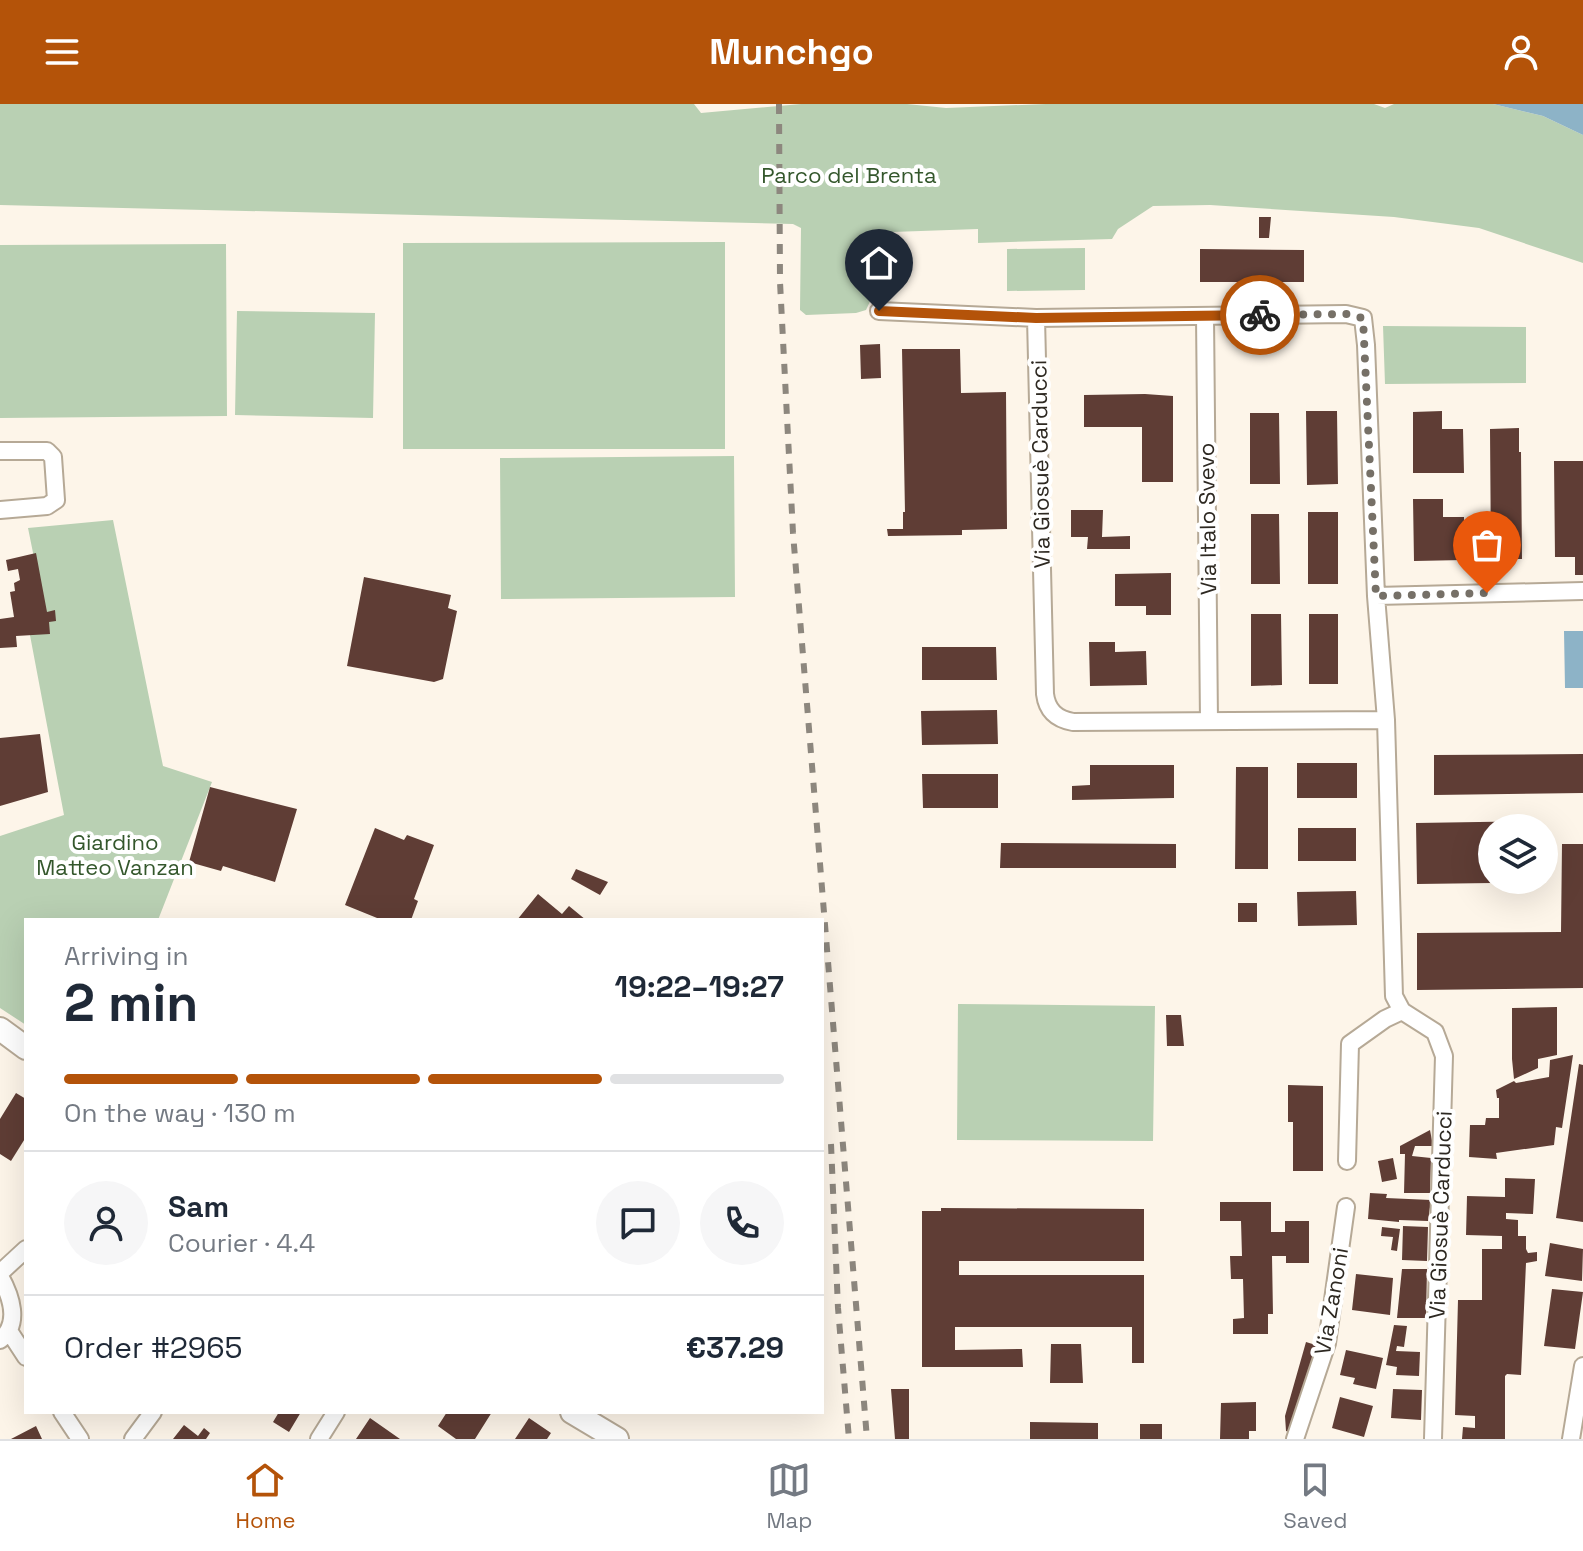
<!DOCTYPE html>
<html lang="en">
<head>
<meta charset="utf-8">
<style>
	:root { --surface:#fff; --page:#f6f6f7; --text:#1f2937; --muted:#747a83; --line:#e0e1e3; --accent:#b45309 }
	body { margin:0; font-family:"Space Grotesk",sans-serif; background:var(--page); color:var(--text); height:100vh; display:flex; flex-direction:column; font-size:30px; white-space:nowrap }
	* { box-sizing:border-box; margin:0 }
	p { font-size:26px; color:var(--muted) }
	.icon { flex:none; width:44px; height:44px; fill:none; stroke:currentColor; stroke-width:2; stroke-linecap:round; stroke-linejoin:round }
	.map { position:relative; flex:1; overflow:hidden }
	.sheet { position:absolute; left:24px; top:814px; width:800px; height:496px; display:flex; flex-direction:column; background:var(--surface); border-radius:0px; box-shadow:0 8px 32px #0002 }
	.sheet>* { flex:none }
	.tools { position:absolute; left:1478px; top:710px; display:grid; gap:16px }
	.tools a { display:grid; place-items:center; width:80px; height:80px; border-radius:50%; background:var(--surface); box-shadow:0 8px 32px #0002; font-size:40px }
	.pin { position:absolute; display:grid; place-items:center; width:68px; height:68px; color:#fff; margin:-82px -34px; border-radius:50% 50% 50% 0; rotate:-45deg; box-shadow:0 0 8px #0007 }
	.pin .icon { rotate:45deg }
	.courier { position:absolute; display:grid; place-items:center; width:80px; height:80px; margin:-40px; border:6px solid #b45309; border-radius:50%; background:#fff; color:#222; box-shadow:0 2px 10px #0007 }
	.head em { font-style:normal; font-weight:600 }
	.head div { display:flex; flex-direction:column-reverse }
	.head { display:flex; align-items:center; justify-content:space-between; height:136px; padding:0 40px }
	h1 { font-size:52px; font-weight:600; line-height:60px }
	.bar { display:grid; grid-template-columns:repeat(4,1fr); gap:12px 8px; align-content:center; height:96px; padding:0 40px }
	.bar i { height:10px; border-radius:6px; background:var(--line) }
	.bar .active { background:var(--accent) }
	.bar p { grid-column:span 4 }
	.line { display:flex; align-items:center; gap:20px; padding:0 40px; border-top:2px solid var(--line) }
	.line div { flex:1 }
	.round { display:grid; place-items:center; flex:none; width:84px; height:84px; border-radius:42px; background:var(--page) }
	header { display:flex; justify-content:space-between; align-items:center; height:104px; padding:0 40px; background:var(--accent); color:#fff; font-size:36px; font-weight:600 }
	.tabs { display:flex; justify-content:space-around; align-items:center; height:112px; border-top:2px solid var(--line); background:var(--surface); font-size:22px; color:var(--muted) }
	.tabs a { display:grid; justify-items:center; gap:4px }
	.tabs .active { color:var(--accent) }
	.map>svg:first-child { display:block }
	.green { fill:#b9d0b3 }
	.water { fill:#8db3c7 }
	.building { fill:#5f3d35 }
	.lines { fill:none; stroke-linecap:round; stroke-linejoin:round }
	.street-casing { stroke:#b6a996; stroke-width:20 }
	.secondary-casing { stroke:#b6a996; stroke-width:26 }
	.street { stroke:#fff; stroke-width:16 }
	.secondary { stroke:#fff; stroke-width:22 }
	.rail { stroke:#8d877e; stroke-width:6; stroke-dasharray:10 10; stroke-linecap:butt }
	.done { stroke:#767067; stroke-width:8; stroke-dasharray:0 14.4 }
	.route { stroke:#b45309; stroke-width:10 }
	.labels { text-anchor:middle; stroke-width:8; stroke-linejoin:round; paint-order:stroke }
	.park-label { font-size:22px; fill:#34572c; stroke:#fff }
	.street-label { font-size:22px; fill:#2d2821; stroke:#fff }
</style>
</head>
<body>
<header><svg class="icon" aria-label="menu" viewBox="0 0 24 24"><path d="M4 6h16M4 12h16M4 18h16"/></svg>Munchgo<svg class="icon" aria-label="person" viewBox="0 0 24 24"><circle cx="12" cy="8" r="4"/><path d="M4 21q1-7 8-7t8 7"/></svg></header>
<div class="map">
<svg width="1583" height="1335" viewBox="0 0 1583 1335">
	<rect width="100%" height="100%" fill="#fdf5e9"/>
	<path class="green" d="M0,0H694L701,9L801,0H907L946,4L1046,0H1374L1385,4L1394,0H1493L1543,12L1583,31V159L1479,124L1394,113L1210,101L1153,102L1118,125L1112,135L978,139V125L892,128L875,187L866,206L856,209L806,211L800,206L801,124L793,120L0,101Z
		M725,138V345H403V139Z
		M226,140L227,312L0,314V141Z
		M1085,144V186L1007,187V145Z
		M237,207L375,209L373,314L235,311Z
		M1383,222L1526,223V279L1385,280Z
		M734,352L735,493L501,495L500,354Z
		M113,416L163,662L212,678L158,816H26V921L0,904V732L64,711L29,526L48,523L28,424Z
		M958,900L1155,902L1153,1037L957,1036Z"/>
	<path class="water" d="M1493,0H1583V31L1543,12Z
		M1564,527H1583V584H1565Z"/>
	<path class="building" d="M1259,113H1271L1269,134H1259Z
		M1200,145L1304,146V178H1200Z
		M880,240L881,274L861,275L860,241Z
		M902,245H960L961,289L1006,288L1007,425L962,426V431L888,432L887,425H903V408H905Z
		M1145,290L1173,292V378H1142V323H1084V291Z
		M1306,307H1337L1338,380L1307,381Z
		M1442,307V325H1463L1464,369H1413V308Z
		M1250,309H1279L1280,380H1250Z
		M1519,324V348H1521L1522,455H1491L1490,325Z
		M1554,357H1583V471H1575V453H1555Z
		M1413,395H1443V413H1464V456L1414,457Z
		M1071,406H1103L1102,433L1130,432V445H1087L1088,433H1071Z
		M1308,408H1338V480H1308Z
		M1251,410H1279L1280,480H1251Z
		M36,449L47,508L55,506L56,517L49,518L50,530L16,532L17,543L0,544V515L14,513L10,488L15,487L14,479L20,476L18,465L8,467L6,456Z
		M1171,469V511H1146V502H1115V470Z
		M364,473L451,491L448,504L457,507L443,575L434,578L347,562Z
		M1251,510H1281L1282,581L1251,582Z
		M1309,510H1338V580H1309Z
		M1089,538H1115V548L1146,547L1147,581L1090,582Z
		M922,543H996L997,576H922Z
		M997,606L998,640L922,641L921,607Z
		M40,630L48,688L0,702V634Z
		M1583,650V689L1434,691V651Z
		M1297,659H1357V694H1297Z
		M1090,661H1174V694L1072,696V682L1090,681Z
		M1236,663H1268V765H1235Z
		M922,670H998V704H923Z
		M210,683L297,705L275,778L223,762L221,767L189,758Z
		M1538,717L1537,724H1492V779L1417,780L1416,719Z
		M375,724L404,736L407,731L434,741L414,795L418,797L411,816H382L345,801Z
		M1298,724H1356V757H1298Z
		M1001,739L1176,740V764H1000Z
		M1562,740H1583V884L1417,886V829L1561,828Z
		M576,765L608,778L600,791L571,775Z
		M1356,787L1357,821L1298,822L1297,788Z
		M538,790L562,810L569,802L586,816H517Z
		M1238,799H1257V818H1238Z
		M1557,903V951L1538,955V964L1514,975L1512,955V904Z
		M1166,911H1181L1184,942H1167Z
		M1573,951L1562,1024L1556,1023L1554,1041L1496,1049L1497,1055L1469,1053L1470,1021H1485L1486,1014H1499V994H1497L1496,986L1514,977L1516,979L1549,973L1550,956Z
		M1579,960L1583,961V1118L1556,1114Z
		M1288,981L1323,982V1067H1293V1018H1288Z
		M16,989L26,995V1033L11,1057L0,1050V1015Z
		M1430,1026L1433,1042H1415L1412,1052L1431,1054L1430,1089H1404L1405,1050H1400V1042Z
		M1393,1054L1397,1075L1382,1078L1378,1057Z
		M1505,1074L1535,1075L1533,1110L1506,1109V1115L1518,1116V1132H1526V1145L1528,1149L1537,1148V1157L1526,1159L1521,1271L1507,1270L1505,1272V1335H1462L1463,1323L1475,1324V1312L1455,1311L1458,1196H1482V1145H1502V1132L1466,1131L1467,1092L1505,1093Z
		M1370,1089L1387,1090L1386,1094L1431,1096L1428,1117L1399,1116V1118L1368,1115Z
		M1220,1098H1271V1128H1285V1117H1309V1159H1286V1152H1272L1273,1210H1268V1230H1233V1215L1244,1214L1243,1175H1231L1230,1152H1242L1241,1117H1220Z
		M941,1104L1144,1105V1157H959V1171H1144V1259H1132V1223H955V1246L1022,1245L1023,1263H922V1107H941Z
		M1403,1122L1428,1123L1427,1157L1402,1156Z
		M1382,1123L1400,1125L1397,1147L1391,1146L1393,1133L1381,1132Z
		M1550,1139L1583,1145L1582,1177L1545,1172Z
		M1402,1165H1427L1426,1214H1397Z
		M1356,1170L1393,1174L1390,1211L1352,1206Z
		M1552,1185L1583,1188L1575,1245L1544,1242Z
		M1394,1221L1407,1222L1404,1243L1397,1242L1396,1247L1420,1248L1419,1272L1396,1271L1397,1263L1386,1261Z
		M1306,1238L1319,1242L1294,1330L1286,1327L1285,1312Z
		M1051,1240H1081L1083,1279H1050Z
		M1346,1246L1383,1254L1376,1285L1353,1280L1355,1274L1340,1271Z
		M891,1285H909V1335H895Z
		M1393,1285L1422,1286L1421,1316L1391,1314Z
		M1340,1293L1373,1302L1364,1333L1332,1324Z
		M1256,1298V1327H1249V1335H1220L1221,1299Z
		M279,1308H301L289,1328L273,1318Z
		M447,1308H492L475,1335H456L438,1322Z
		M370,1314L400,1335H356Z
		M529,1314L551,1329L547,1335H515Z
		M1030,1318L1098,1319V1335H1030Z
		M1140,1320H1162V1335H1140Z
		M184,1321L198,1332L204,1324L210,1329L206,1335H173Z
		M36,1322L42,1335H11Z"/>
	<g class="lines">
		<defs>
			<path id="street" d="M879,207L1036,214L1346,210L1363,214L1366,241L1376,492L1386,616L1394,892L1402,907L1435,928L1444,952L1433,1335
				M1205,212L1209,617
				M1036,214L1045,590C1047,606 1056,615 1073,618L1386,616
				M0,347H47L53,353L56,396L47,402L0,406
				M1376,492L1583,487
				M1347,1057L1350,940L1385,915L1402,907
				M0,1169L26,1145
				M0,1172C11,1192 21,1220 0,1236
				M9,1227L26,1253
				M62,1308L80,1335
				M133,1335L153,1308
				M319,1335L336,1308
				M1295,1335L1327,1239L1346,1103
				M1571,1335L1583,1262"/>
			<path id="secondary" d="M0,925L26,944
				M572,1308L617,1335"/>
		</defs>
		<use href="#street" class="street-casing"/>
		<use href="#secondary" class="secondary-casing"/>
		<use href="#street" class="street"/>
		<use href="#secondary" class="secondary"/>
		<path class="rail" d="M779,0L780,178L793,429L867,1335
			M831,1040L838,1204L849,1335"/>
	</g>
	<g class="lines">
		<path class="done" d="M1260,211L1346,210L1363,214L1376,492L1487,489"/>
		<path class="route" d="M879,207L1036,214L1260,211"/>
	</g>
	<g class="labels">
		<g class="park-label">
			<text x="849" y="79">Parco del Brenta</text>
			<text x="115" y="746">Giardino<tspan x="115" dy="25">Matteo Vanzan</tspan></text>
		</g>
		<g class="street-label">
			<text transform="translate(1040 360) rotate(-91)" y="8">Via Giosuè Carducci</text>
			<text transform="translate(1207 415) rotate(-91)" y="8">Via Italo Svevo</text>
			<text transform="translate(1440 1111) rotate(-88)" y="8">Via Giosuè Carducci</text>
			<text transform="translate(1331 1197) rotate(-80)" y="8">Via Zanoni</text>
		</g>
	</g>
</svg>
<div class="tools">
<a><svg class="icon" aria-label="layers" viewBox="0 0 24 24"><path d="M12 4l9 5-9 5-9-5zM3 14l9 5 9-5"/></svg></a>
</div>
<div class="pin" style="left:1487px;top:489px;background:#ea580c"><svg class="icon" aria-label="bag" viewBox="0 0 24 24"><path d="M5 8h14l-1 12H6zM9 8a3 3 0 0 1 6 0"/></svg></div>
<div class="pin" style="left:879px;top:207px;background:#1f2937"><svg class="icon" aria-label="home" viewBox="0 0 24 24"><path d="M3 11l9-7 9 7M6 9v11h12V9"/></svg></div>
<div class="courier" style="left:1260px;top:211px"><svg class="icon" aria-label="bike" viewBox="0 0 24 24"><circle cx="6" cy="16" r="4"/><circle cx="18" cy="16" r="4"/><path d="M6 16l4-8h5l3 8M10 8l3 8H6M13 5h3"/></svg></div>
<section class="sheet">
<div class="head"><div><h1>2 min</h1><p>Arriving in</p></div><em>19:22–19:27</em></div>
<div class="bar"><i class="active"></i><i class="active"></i><i class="active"></i><i></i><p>On the way · 130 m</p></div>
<div class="line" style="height:144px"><a class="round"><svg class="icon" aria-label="person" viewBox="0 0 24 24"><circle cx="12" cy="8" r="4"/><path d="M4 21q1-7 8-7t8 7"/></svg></a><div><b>Sam</b><p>Courier · 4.4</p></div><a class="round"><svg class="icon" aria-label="chat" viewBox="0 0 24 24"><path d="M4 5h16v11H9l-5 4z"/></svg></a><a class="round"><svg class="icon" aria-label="phone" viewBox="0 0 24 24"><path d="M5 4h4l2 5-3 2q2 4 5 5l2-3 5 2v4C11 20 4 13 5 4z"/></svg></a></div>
<div class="line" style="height:104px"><div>Order #2965</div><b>€37.29</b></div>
</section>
</div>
<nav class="tabs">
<a class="active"><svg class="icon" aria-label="home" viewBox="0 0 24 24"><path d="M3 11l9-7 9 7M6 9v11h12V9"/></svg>Home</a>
<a><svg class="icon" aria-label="map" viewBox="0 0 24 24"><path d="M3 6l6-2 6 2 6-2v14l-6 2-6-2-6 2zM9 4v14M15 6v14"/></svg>Map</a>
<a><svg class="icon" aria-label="saved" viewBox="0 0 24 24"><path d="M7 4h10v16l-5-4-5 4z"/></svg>Saved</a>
</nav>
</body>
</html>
